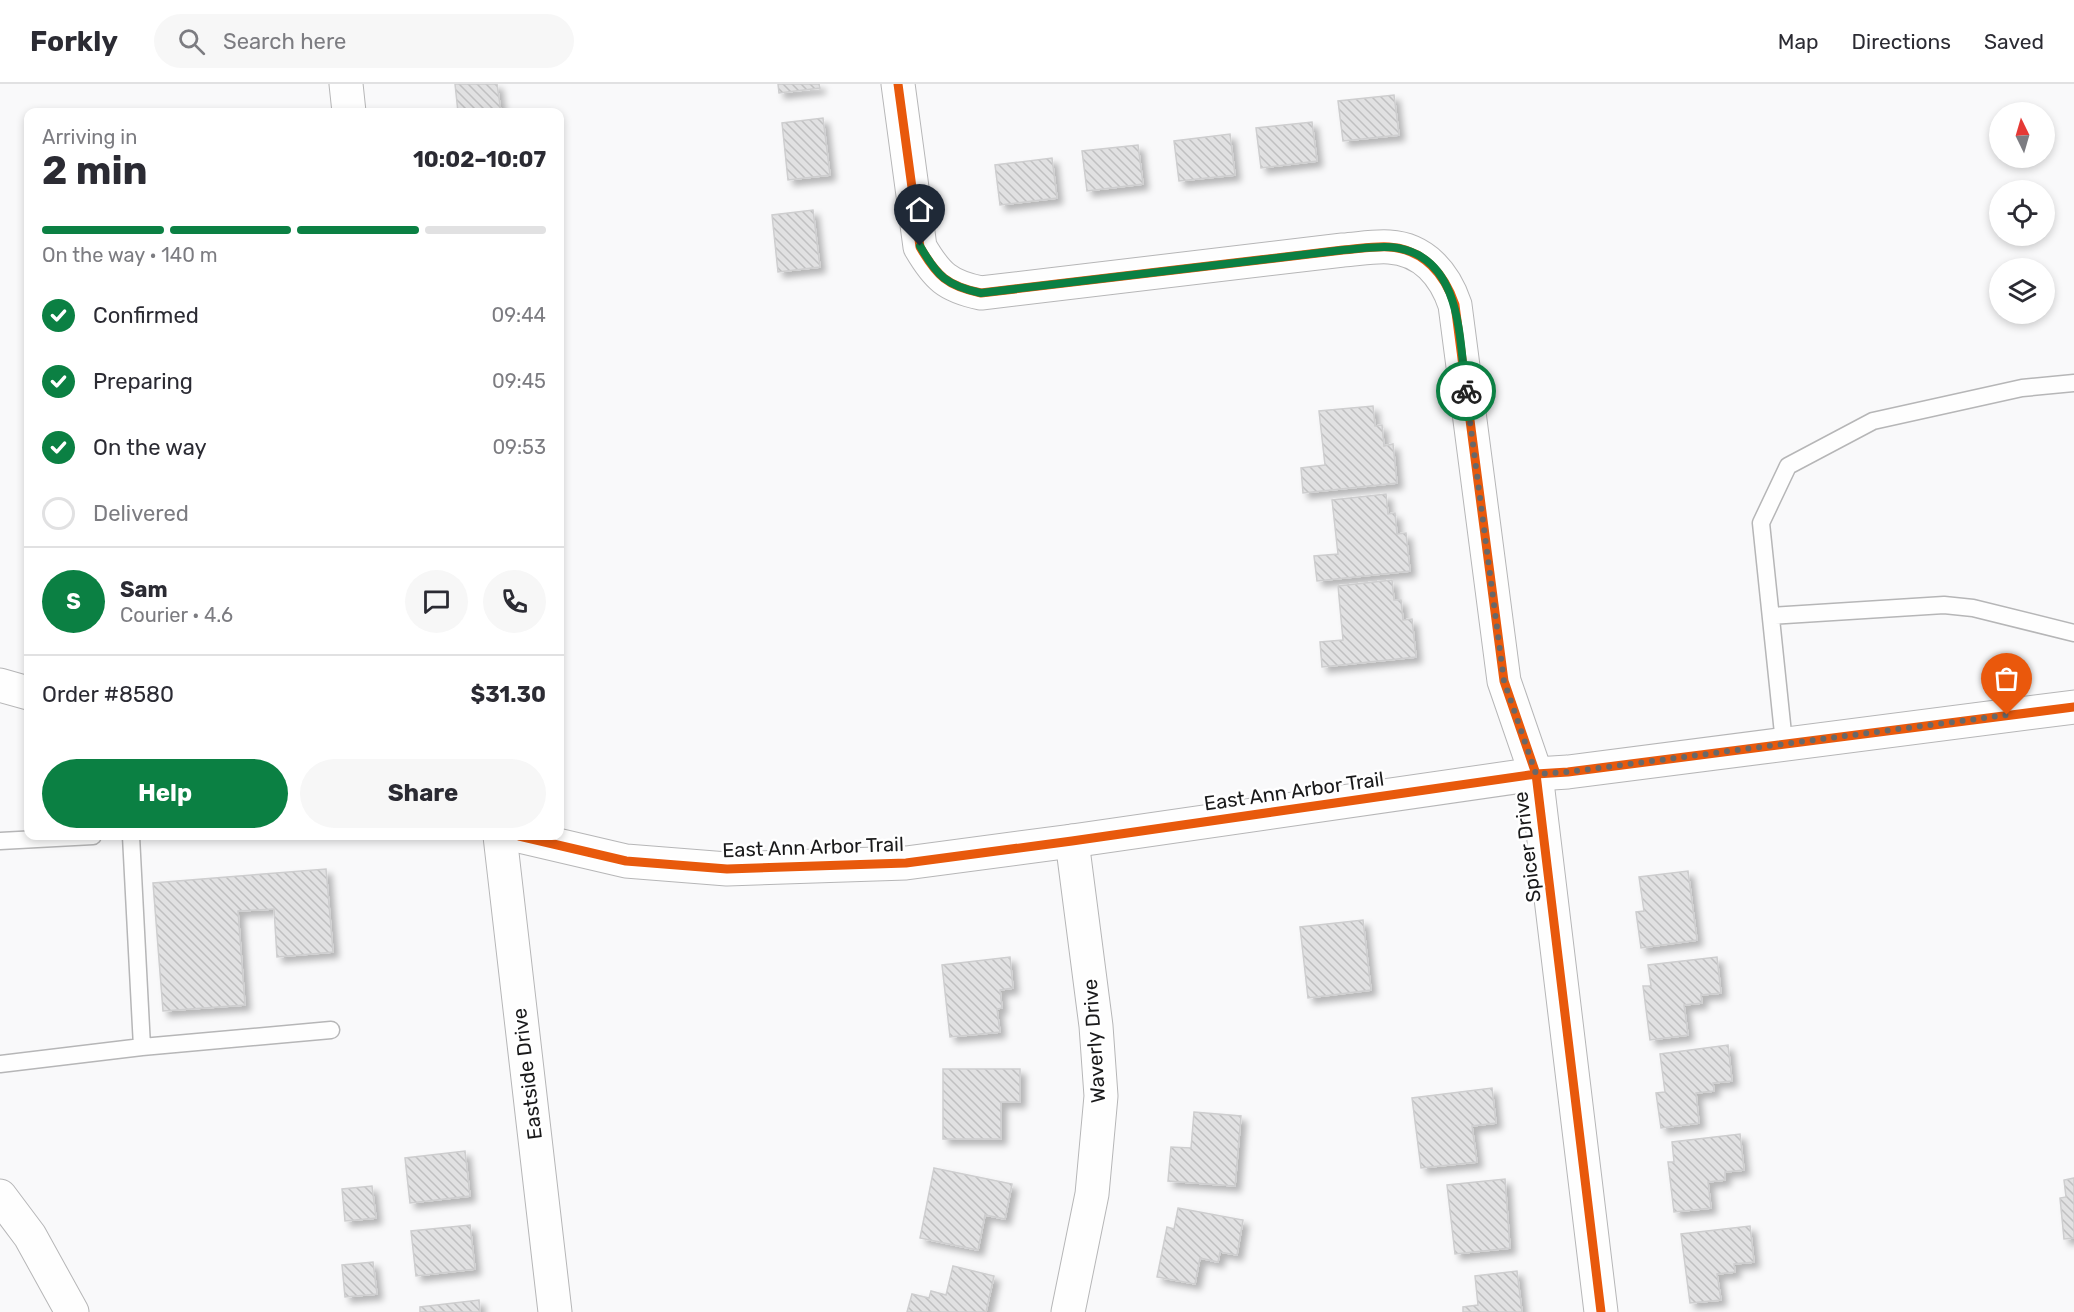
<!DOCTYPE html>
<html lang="en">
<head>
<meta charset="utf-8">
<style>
	:root { --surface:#fff; --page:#f7f7f7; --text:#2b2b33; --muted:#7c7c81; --line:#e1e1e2; --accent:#0b8043 }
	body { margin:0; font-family:Rubik,sans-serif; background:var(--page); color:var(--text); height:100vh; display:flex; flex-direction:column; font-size:22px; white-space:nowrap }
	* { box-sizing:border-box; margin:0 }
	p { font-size:20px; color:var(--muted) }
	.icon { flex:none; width:33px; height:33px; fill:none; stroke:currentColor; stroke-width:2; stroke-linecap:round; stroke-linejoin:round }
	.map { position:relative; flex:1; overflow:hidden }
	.details { position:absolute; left:24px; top:24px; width:540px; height:732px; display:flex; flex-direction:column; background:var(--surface); border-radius:12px; box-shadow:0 3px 9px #0003 }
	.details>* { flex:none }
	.needle { width:39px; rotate:355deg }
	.controls { position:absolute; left:1989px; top:18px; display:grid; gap:12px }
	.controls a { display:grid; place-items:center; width:66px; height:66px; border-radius:50%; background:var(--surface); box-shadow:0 3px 9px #0003; font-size:30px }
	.pin { position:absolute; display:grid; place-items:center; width:51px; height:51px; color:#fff; margin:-62px -26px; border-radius:50% 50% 50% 0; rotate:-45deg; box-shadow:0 0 6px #0007 }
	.pin .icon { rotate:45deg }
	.courier { position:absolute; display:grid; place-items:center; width:60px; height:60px; margin:-30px; border:4px solid #0b8043; border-radius:50%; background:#fff; color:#222; box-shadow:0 2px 8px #0007 }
	.overview em { font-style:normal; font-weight:700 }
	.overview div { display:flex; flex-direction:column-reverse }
	.overview { display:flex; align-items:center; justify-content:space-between; height:102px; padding:0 18px }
	h1 { font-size:39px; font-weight:700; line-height:45px }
	.bar { display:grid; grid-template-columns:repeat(4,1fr); gap:9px 6px; align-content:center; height:72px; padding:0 18px }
	.bar i { height:8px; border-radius:4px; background:var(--line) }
	.bar .current { background:var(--accent) }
	.bar p { grid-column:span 4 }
	.line { display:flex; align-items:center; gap:15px; padding:0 18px; border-top:2px solid var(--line) }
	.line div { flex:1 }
	.round { display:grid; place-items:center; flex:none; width:63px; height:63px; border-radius:32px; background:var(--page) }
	ol { padding:0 18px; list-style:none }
	li { display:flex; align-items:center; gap:18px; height:66px }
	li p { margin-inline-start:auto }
	li .icon { padding:6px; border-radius:50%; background:var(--accent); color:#fff; stroke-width:4 }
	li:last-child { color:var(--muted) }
	li i { width:33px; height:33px; border:3px solid var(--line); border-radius:50% }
	.action { display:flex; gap:12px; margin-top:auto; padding:12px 18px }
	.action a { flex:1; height:69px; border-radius:36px; background:var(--accent); color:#fff; font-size:24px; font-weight:700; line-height:69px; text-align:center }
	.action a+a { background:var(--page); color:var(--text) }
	header { display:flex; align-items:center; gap:36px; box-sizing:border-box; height:84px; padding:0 30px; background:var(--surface); border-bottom:2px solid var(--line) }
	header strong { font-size:28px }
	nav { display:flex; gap:33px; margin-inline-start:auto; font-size:21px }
	.search { width:420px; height:54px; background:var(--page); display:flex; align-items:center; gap:15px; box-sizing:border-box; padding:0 21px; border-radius:33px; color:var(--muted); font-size:22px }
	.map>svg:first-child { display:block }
	.building { fill:url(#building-back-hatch); stroke:#cececf; stroke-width:1.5; filter:url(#shadow) }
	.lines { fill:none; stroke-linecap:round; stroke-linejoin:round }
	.service-casing { stroke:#b6b6b7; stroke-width:19 }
	.minor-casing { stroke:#b6b6b7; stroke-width:35 }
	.tertiary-casing { stroke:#b6b6b7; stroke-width:35 }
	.service { stroke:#fefefe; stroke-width:16 }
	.minor { stroke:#fefefe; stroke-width:33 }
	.tertiary { stroke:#fefefe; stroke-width:33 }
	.cycleway-casing { stroke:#fff; stroke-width:13 }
	.cycleway { stroke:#e8590c; stroke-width:9 }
	.done { stroke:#686869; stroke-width:6; stroke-dasharray:0 10.8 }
	.route { stroke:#0b8043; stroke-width:8 }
	.labels { text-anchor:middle; stroke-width:5; stroke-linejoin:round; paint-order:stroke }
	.street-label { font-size:20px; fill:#1a1a1b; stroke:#fff }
</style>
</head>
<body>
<header>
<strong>Forkly</strong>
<div class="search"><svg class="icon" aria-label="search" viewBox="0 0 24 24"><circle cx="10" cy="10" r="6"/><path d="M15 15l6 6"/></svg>Search here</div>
<nav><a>Map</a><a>Directions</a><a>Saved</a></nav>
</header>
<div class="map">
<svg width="2074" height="1228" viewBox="0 0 2074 1228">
	<defs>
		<pattern id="building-back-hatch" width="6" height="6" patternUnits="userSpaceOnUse" patternTransform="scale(1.5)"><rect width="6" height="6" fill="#e1e1e2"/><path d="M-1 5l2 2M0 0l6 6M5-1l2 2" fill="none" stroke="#c0c0c1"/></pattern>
		<filter id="shadow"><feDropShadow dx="5.5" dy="5.5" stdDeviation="3" flood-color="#0004"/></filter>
	</defs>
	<rect width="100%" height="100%" fill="#f9f9fa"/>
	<path class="building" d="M455,0H497L501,28H458Z
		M778,0H819L820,4L779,9Z
		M1394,11L1399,51L1343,57L1338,17Z
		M823,34L830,91L788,96L782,39Z
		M1312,38L1317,77L1261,84L1256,44Z
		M1230,50L1235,91L1179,97L1174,57Z
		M1138,61L1143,100L1087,107L1082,67Z
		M1052,74L1057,114L1000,121L995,81Z
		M813,126L820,183L778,188L772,131Z
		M1373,322L1375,342L1382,341L1384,362L1393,360L1397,399L1303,409L1301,384L1325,381L1319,327Z
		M1386,410L1388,430L1395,429L1397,450L1406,449L1410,487L1317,497L1314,472L1338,470L1332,416Z
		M1392,496L1394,516H1401L1403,536L1412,535L1416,573L1322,583L1320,558L1343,556L1338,502Z
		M326,785L333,868L277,873L274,825L238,827L245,921L163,927L153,799Z
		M1688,787L1697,856L1641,864L1636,828L1644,827L1639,793Z
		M1363,836L1371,906L1308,914L1300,843Z
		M1010,873L1013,904L1000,906L1002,924L997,925L1000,948L950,953L942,881Z
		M1717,873L1721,909L1701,911L1702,919L1684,921L1688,951L1650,956L1643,902H1651L1648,881Z
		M1728,961L1732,997L1713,999L1714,1007L1696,1009L1699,1039L1661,1044L1656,1009L1665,1008L1660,970Z
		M943,985H1020V1018H1001V1055H943Z
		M1492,1004L1496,1039L1472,1042L1477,1078L1421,1084L1412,1014Z
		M1194,1028L1241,1032L1235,1102L1168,1097L1171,1063L1191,1064Z
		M1740,1050L1744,1086L1725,1088V1096L1708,1098L1711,1124L1674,1128L1668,1078H1674L1672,1058Z
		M465,1067L470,1112L410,1119L405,1074Z
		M934,1084L1012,1100L1005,1135L985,1131L978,1166L920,1154Z
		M2074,1094V1154L2064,1155L2060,1114L2066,1113L2064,1096Z
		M1505,1095L1510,1164L1455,1170L1447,1101Z
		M372,1102L376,1134L345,1137L342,1105Z
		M1178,1124L1243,1136L1237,1171L1220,1168L1218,1178L1200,1174L1195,1200L1157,1193L1167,1143L1174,1145Z
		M470,1141L475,1185L416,1192L411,1147Z
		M1750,1142L1754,1178L1734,1180L1735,1188L1717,1190L1721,1216L1690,1219L1681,1150Z
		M373,1178L377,1210L345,1213L342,1181Z
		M953,1182L994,1192L986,1228H907L912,1210L929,1214L931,1207L946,1211Z
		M1517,1187L1522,1228H1463V1223L1478,1221L1475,1192Z
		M479,1216L480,1228H420V1223Z"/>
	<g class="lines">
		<defs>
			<path id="service" d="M1771,532L1944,521L1973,524L2074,549
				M1784,659L1761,439L1788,382L1873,337L2022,304L2074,299
				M0,757L93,752
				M142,963L331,946
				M0,980L142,963L131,752"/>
			<path id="minor" d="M346,0L349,28
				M898,0L920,163C937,192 947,202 981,209L1343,166C1358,165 1374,162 1389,163C1424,165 1445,191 1455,221L1504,597L1536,690L1601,1228
				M500,752L555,1228
				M0,1112L30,1152L72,1228
				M1068,1228L1092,1110L1101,1012L1096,942L1072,757"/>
			<path id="tertiary" d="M0,601L28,609
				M519,752L626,777L727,785L906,779L1072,757L1536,690L1568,688L2074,623"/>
		</defs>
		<use href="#service" class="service-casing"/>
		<use href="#minor" class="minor-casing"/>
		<use href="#tertiary" class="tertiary-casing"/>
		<use href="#service" class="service"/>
		<use href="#minor" class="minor"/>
		<use href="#tertiary" class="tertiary"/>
		<defs>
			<path id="cycleway" d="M898,0L920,163C937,192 947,202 981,209L1343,166C1358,165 1374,162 1389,163C1424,165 1445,191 1455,221L1504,597L1536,690L1601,1228
				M519,752L626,777L727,785L906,779L1072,757L1536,690L1568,688L2074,623"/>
		</defs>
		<use href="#cycleway" class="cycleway-casing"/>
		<use href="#cycleway" class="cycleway"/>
	</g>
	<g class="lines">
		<path class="done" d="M1466,307L1504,597L1536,690L1568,688L2007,631"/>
		<path class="route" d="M920,162C937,192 947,202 981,209L1343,166C1361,165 1381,161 1398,164C1463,176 1459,257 1466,307"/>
	</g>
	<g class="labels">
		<g class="street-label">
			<text transform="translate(1294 707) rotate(-8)" y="7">East Ann Arbor Trail</text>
			<text transform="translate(813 763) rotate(-2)" y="7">East Ann Arbor Trail</text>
			<text transform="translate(1527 763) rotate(-97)" y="7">Spicer Drive</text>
			<text transform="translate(1094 957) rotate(-94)" y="7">Waverly Drive</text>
			<text transform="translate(527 990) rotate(-97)" y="7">Eastside Drive</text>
		</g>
	</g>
</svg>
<div class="controls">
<a><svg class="needle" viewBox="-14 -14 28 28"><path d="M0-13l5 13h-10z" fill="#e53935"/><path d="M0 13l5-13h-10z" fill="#7c7c81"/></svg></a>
<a><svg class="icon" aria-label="locate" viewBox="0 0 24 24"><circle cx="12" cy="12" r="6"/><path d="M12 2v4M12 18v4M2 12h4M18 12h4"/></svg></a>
<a><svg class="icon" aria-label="layers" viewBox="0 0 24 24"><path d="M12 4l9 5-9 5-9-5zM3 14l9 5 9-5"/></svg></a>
</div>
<div class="pin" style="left:2007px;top:631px;background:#ea580c"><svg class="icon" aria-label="bag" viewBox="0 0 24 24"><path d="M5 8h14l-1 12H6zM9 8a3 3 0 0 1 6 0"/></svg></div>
<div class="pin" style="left:920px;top:162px;background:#1f2937"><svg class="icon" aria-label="home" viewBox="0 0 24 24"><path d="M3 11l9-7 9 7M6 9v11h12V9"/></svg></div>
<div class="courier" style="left:1466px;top:307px"><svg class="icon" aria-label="bike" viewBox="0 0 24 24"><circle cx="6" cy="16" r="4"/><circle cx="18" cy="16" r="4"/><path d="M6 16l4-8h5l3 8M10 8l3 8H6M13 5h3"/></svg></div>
<section class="details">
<div class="overview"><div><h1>2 min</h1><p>Arriving in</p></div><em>10:02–10:07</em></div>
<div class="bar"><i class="current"></i><i class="current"></i><i class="current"></i><i></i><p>On the way · 140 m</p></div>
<ol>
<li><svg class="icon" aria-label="check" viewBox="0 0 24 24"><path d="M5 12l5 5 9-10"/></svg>Confirmed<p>09:44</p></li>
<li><svg class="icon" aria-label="check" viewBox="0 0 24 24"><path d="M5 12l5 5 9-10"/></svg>Preparing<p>09:45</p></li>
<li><svg class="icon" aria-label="check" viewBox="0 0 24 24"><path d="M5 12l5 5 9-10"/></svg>On the way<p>09:53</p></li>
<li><i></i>Delivered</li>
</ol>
<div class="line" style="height:108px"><b class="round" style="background:var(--accent);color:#fff">S</b><div><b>Sam</b><p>Courier · 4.6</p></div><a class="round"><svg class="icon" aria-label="chat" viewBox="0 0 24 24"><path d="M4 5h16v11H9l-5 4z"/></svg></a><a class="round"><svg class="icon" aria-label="phone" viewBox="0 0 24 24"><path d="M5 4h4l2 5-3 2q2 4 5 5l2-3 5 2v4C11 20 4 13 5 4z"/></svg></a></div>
<div class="line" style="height:78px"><div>Order #8580</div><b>$31.30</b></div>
<div class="action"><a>Help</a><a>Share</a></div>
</section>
</div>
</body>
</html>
